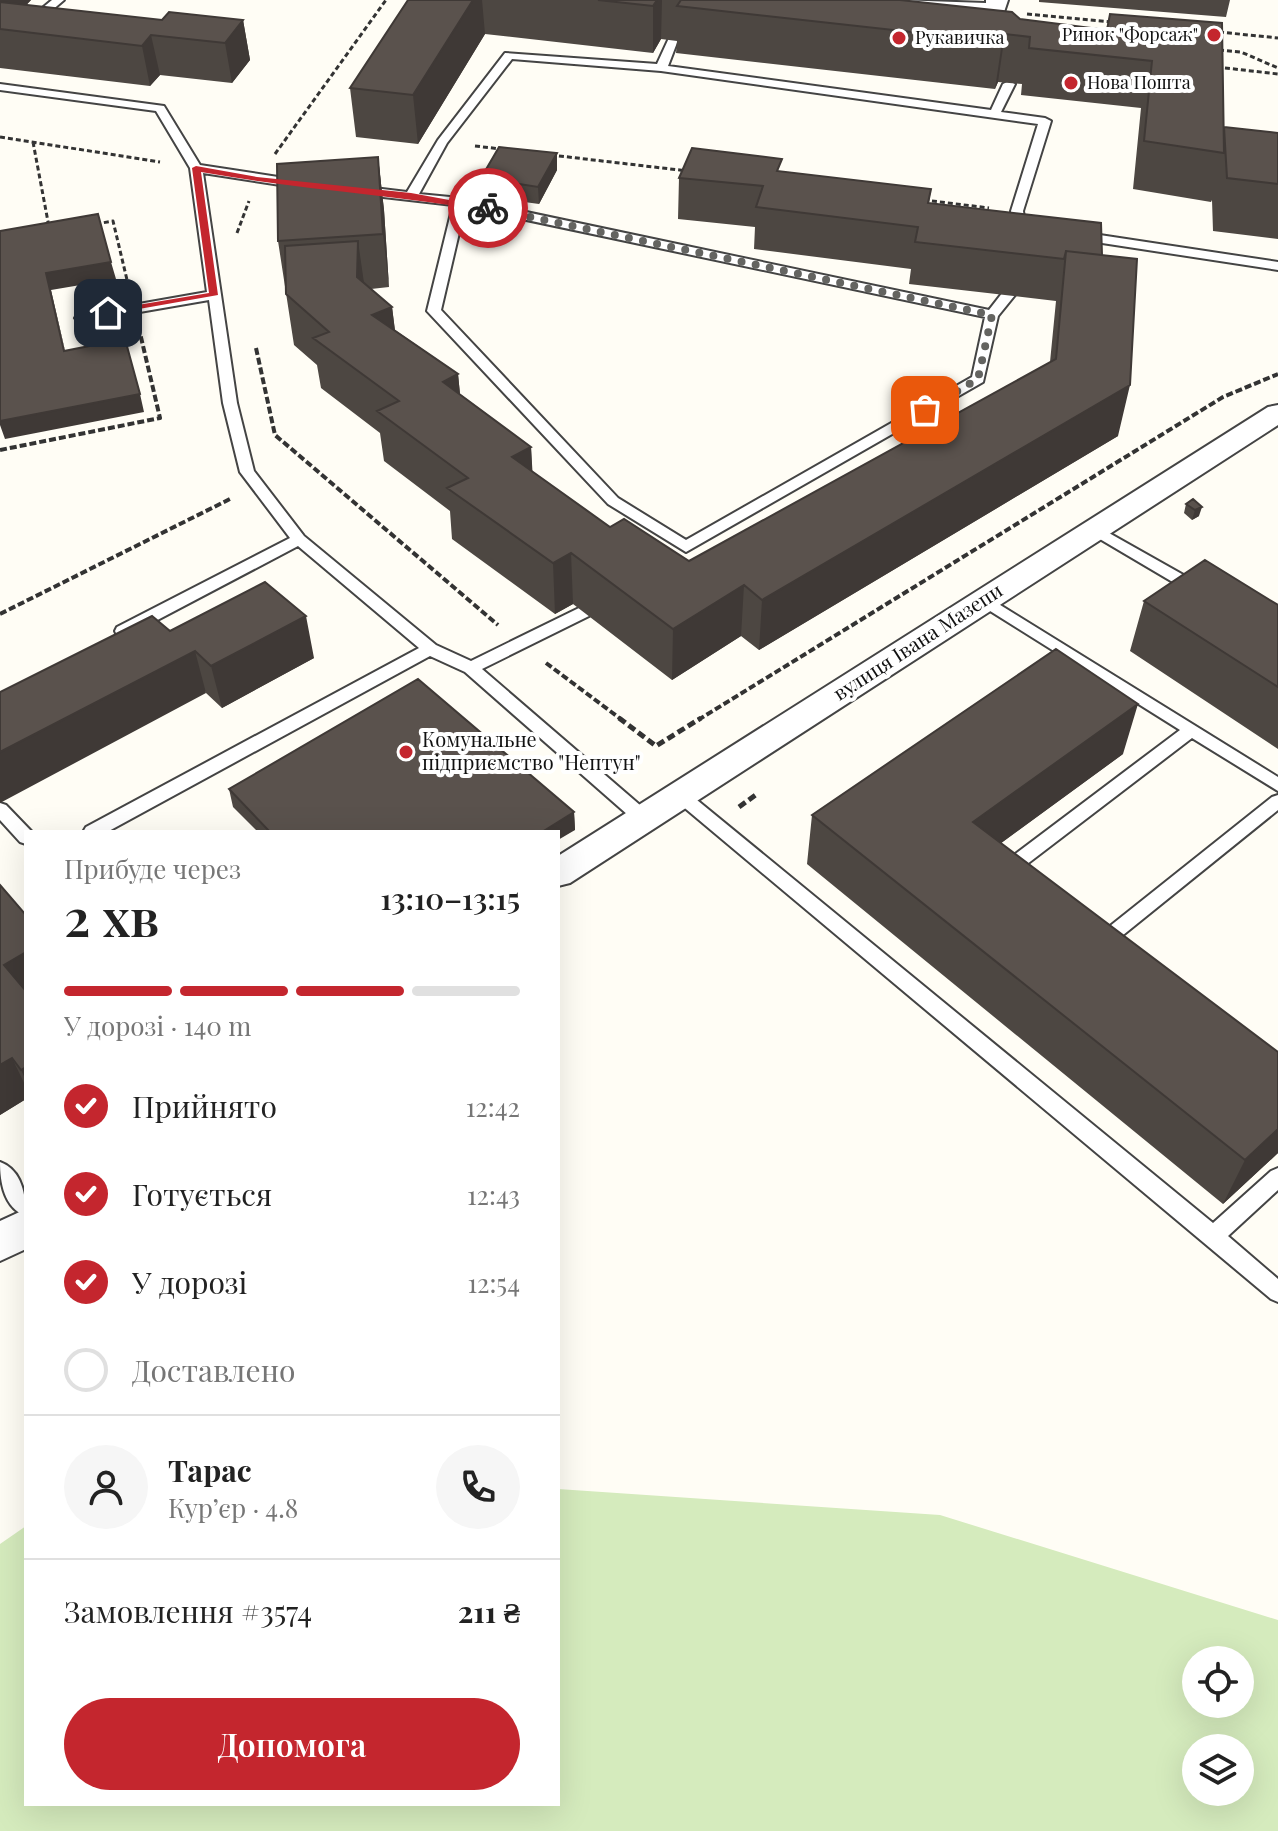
<!DOCTYPE html>
<html lang="uk">
<head>
<meta charset="utf-8">
<style>
	:root { --surface:#fff; --page:#f6f6f6; --text:#222; --muted:#767676; --line:#e0e0e0; --accent:#c4262e }
	body { margin:0; font-family:"Playfair Display",serif; background:var(--page); color:var(--text); height:100vh; display:flex; flex-direction:column; font-size:30px; white-space:nowrap }
	* { box-sizing:border-box; margin:0 }
	p { font-size:26px; color:var(--muted) }
	.icon { flex:none; width:44px; height:44px; fill:none; stroke:currentColor; stroke-width:2; stroke-linecap:round; stroke-linejoin:round }
	.map { position:relative; flex:1; overflow:hidden }
	.sheet { position:absolute; left:24px; top:830px; width:536px; height:976px; display:flex; flex-direction:column; background:var(--surface); border-radius:0px; box-shadow:0 8px 32px #0002 }
	.sheet>* { flex:none }
	.tools { position:absolute; left:1182px; top:1646px; display:grid; gap:16px }
	.tools a { display:grid; place-items:center; width:72px; height:72px; border-radius:50%; background:var(--surface); box-shadow:0 8px 32px #0002; font-size:40px }
	.pin { position:absolute; display:grid; place-items:center; width:68px; height:68px; color:#fff; margin:-34px; border-radius:16px; box-shadow:0 4px 12px #0006 }
	.courier { position:absolute; display:grid; place-items:center; width:80px; height:80px; margin:-40px; border:6px solid #c4262e; border-radius:50%; background:#fff; color:#222; box-shadow:0 2px 10px #0007 }
	.overview em { font-style:normal; font-weight:600 }
	.overview div { display:flex; flex-direction:column-reverse }
	.overview { display:flex; align-items:center; justify-content:space-between; height:136px; padding:0 40px }
	h1 { font-size:52px; font-weight:600; line-height:60px }
	.bar { display:grid; grid-template-columns:repeat(4,1fr); gap:12px 8px; align-content:center; height:96px; padding:0 40px }
	.bar i { height:10px; border-radius:6px; background:var(--line) }
	.bar .active { background:var(--accent) }
	.bar p { grid-column:span 4 }
	.line { display:flex; align-items:center; gap:20px; padding:0 40px; border-top:2px solid var(--line) }
	.line div { flex:1 }
	.round { display:grid; place-items:center; flex:none; width:84px; height:84px; border-radius:42px; background:var(--page) }
	ol { padding:0 40px; list-style:none }
	li { display:flex; align-items:center; gap:24px; height:88px }
	li p { margin-inline-start:auto }
	li .icon { padding:8px; border-radius:50%; background:var(--accent); color:#fff; stroke-width:4 }
	li:last-child { color:var(--muted) }
	li i { width:44px; height:44px; border:4px solid var(--line); border-radius:50% }
	.button { display:flex; gap:16px; margin-top:auto; padding:16px 40px }
	.button a { flex:1; height:92px; border-radius:48px; background:var(--accent); color:#fff; font-size:32px; font-weight:600; line-height:92px; text-align:center }
	.map>svg:first-child { display:block }
	.green { fill:#d5ebbd; fill-rule:evenodd }
	.lines { fill:none; stroke-linecap:round; stroke-linejoin:round }
	.service-casing { stroke:#444; stroke-width:4 }
	.minor-casing { stroke:#444; stroke-width:4 }
	.path-far2 { stroke:#333; stroke-width:3; stroke-dasharray:5 3; stroke-linecap:butt }
	.path-far1 { stroke:#333; stroke-width:4; stroke-dasharray:7 3; stroke-linecap:butt }
	.path { stroke:#333; stroke-width:5; stroke-dasharray:8 4; stroke-linecap:butt }
	.service { fill:#fff; fill-rule:evenodd }
	.minor { fill:#fff; fill-rule:evenodd }
	.wall { fill:#4d4742 }
	.shaded-wall { fill:#3f3936 }
	.building { fill:#5a524d; stroke:#3f3936; stroke-width:2 }
	.route { fill:#c4262e }
	.done { stroke:#646461; stroke-width:8; stroke-dasharray:0 14.4 }
	.poi-dot { fill:#c4262e; stroke:#fff; stroke-width:3 }
	.labels { text-anchor:middle; stroke-width:8; stroke-linejoin:round; paint-order:stroke }
	.far-poi-label { font-size:18px; fill:#111; stroke:#fff; text-anchor:start }
	.street-label { font-size:20px; fill:#111; stroke:#fff }
	.poi-label { font-size:20px; fill:#111; stroke:#fff; text-anchor:start }
</style>
</head>
<body>
<div class="map">
<svg width="1278" height="1831" viewBox="0 0 1278 1831">
	<rect width="100%" height="100%" fill="#fffdf5"/>
	<path class="green" d="M558,1489L940,1515L1278,1620V1831H0V1544L26,1526V1804H558ZM1196,1660H1240V1704H1196ZM1196,1748H1240V1792H1196Z"/>
	<g class="lines">
		<defs>
			<path id="service" d="M52,0H64L37,23H29V19Z
				M669,38L678,40L668,66L991,110L1003,84L1009,81L1015,84L1001,112L1045,118L1051,121L1023,211L1025,224L1037,228C1032,234 1018,233 1013,227L1011,211L1038,124L661,71L512,59L447,143L419,194L460,198L989,310L1003,292L1015,295L998,316L983,382L686,552L608,504L427,311L453,205L357,194L351,190L357,186L407,192L438,140L505,53L657,64ZM465,207L985,317L972,377L686,540L618,498L441,310Z
				M0,84L164,106L200,165L304,181V187L300,188L203,173L237,403L254,471L304,536L436,645L471,661L579,608H589L592,612L589,616L482,669L648,812L651,817L648,822H636L465,672L430,656L107,832H83L86,827L419,648L298,546L129,635H117L115,631L117,627L290,538L240,472L223,403L209,300L82,322L75,318L82,314L207,292L190,168L156,111L0,90Z
				M1080,232L1278,262V270L1076,239L1074,236Z
				M1093,524L1203,586L1206,590L1203,594H1193L1088,532V526Z
				M984,595L1278,777V791L1192,738L1018,871L1017,878H1005L999,869L1002,864L1180,730L979,604L976,600Z
				M680,789L686,791L1213,1223L1271,1171L1278,1168V1190L1228,1236L1278,1279V1302L1271,1299L674,799L671,795Z
				M1278,795V810L1107,948H1095L1092,943L1095,938L1272,797Z
				M0,803L6,805L32,832H26V844L20,842L0,820Z
				M0,1162C22,1170 26,1196 26,1216C4,1208 0,1182 0,1162Z"/>
			<path id="minor" d="M897,0L986,3V0H1008L1003,15L995,16L908,6Z
				M1278,405V425L570,883L558,886V856L1268,407Z
				M26,1209V1249L0,1261V1221Z"/>
		</defs>
		<use href="#service" class="service-casing"/>
		<use href="#minor" class="minor-casing"/>
		<path class="path-far2" d="M1027,14L1113,22
			M1219,32L1278,38
			M1219,50L1241,52L1278,68
			M1217,67L1278,74
			M0,137L160,162
			M33,142L49,227
			M475,146L501,149
			M275,154L386,0
			M551,155L688,171
			M924,200L989,208
			M96,224L113,221L128,284
			M237,233L249,201"/>
		<path class="path-far1" d="M256,348L275,435L498,625
			M0,450L160,418L140,333
			M0,614L232,498
			M546,663L622,720
			M698,720L1223,397L1278,374"/>
		<path class="path" d="M619,718L656,746L701,718
			M739,807L757,794"/>
		<use href="#service" class="service"/>
		<use href="#minor" class="minor"/>
	</g>
	<path class="wall" d="M0,0H31L26,5L162,20H243L250,60L232,83L160,75L150,86L0,68Z
		M408,0H900L1020,19L1106,30L1110,14L1224,129L1278,133V239L1213,231L1212,200L1211,202L1133,189L1141,108L1021,95L1022,84L998,82L995,89L676,53L677,41L661,39L653,53L485,34L418,144L356,137L350,88Z
		M1039,0H1230L1226,17L1039,2Z
		M557,153V170L539,204L482,196L481,178Z
		M378,157L384,210L389,287L371,289L392,307L395,330L458,374L460,394L531,447L532,471L610,527L689,561L1050,362L1056,301L909,284L911,269L754,249L755,227L678,219L679,178L781,172L931,189L929,203L1102,255L1118,436L759,650L741,636L672,680L573,604L555,614L452,539L450,511L384,461L380,433L321,388L317,365L294,345L278,241Z
		M1193,499L1199,516L1192,520L1184,513L1186,504Z
		M1144,601L1278,605V749L1130,651Z
		M170,631L314,658L222,708L206,693Z
		M1123,754L1001,843L1278,1052V1153L1223,1204L807,864L812,815Z
		M229,789L574,812L575,830L558,832H258L233,807Z
		M26,915V1099L0,1115Z"/>
	<path class="shaded-wall" d="M0,0H31L3,30L0,29Z
		M473,0H482L485,34L418,144L413,95Z
		M657,0H662L661,39L653,53V6Z
		M243,20L250,60L232,83L225,43Z
		M1005,34L998,82L995,89L1002,42Z
		M151,35L160,75L150,86L142,46Z
		M557,153V170L539,204L538,187Z
		M378,157L384,210L389,287L383,234Z
		M358,241L365,290L357,277Z
		M111,262L116,279L51,290L69,368L46,273Z
		M392,307L398,357L372,315Z
		M458,374L463,425L443,382Z
		M1130,385L1118,436L759,650L762,600Z
		M140,394L144,412L5,439L0,425V421Z
		M531,447L534,497L512,457Z
		M1202,507L1199,516L1192,520L1195,510Z
		M571,553L573,604L555,614L553,563Z
		M744,585L741,636L672,680L673,629Z
		M306,616L314,658L222,708L211,666Z
		M195,651L206,693L0,803V752Z
		M1138,704L1123,754L963,871L973,822Z
		M574,812L575,830L558,840V832H542Z
		M26,952V1003L4,965Z
		M12,1058L26,1087V1099L0,1115V1065Z
		M26,1067V1080L21,1070Z
		M1278,1129V1153L1223,1204L1245,1160Z"/>
	<path class="building" d="M408,0H473L413,95L350,88Z
		M598,0H657L653,6Z
		M681,0H900L1012,12L1020,19L1107,30L1110,14L1222,23L1224,153L1144,141L1152,61L1029,48L1030,37L1005,34L1002,42L677,6Z
		M0,2L162,20L169,12L243,20L225,43L151,35L142,46L0,29Z
		M1224,127L1278,133V184L1227,178Z
		M499,147L557,153L538,187L481,178Z
		M692,148L782,159L777,171L931,189L928,203L1101,223L1102,255L1066,251L1064,259L915,242L918,227L756,207L763,186L679,178Z
		M378,157L383,234L278,241L277,164Z
		M98,214L111,262L46,273L64,351L125,339L140,394L0,421V231Z
		M358,241L357,277L392,307L372,315L458,374L443,382L531,447L512,457L610,527L624,519L689,561L1056,359L1066,251L1137,259L1130,385L762,600L744,585L673,629L571,553L553,563L447,488L468,478L377,411L399,401L313,338L329,332L286,294L285,246Z
		M1193,499L1202,507L1195,510L1186,504Z
		M1205,560L1278,605V687L1144,601Z
		M265,582L306,616L211,666L195,651L0,752V692L152,616L170,631Z
		M1056,649L1138,704L973,822L1278,1052V1129L1245,1160L812,815Z
		M418,679L574,812L542,832H270L229,789Z
		M0,885L26,915V952L4,965L26,991V1067L21,1070L12,1058L0,1065Z"/>
	<path class="route" d="M196,166L257,177L411,193L493,208L488,211C393,195 296,189 201,172L218,295L105,315L108,310L209,293L192,168Z"/>
	<g class="lines">
		<path class="done" d="M488,208L992,315L978,379L925,410"/>
	</g>
	<g class="poi-dot">
		<circle cx="1214" cy="35" r="8"/>
		<circle cx="899" cy="38" r="8"/>
		<circle cx="1071" cy="83" r="8"/>
		<circle cx="406" cy="752" r="8"/>
	</g>
	<g class="labels">
		<g class="far-poi-label">
			<text x="1198" y="41" text-anchor="end">Ринок "Форсаж"</text>
			<text x="915" y="44">Рукавичка</text>
			<text x="1087" y="89">Нова Пошта</text>
		</g>
		<g class="street-label">
			<text transform="translate(918 642) rotate(-33)" y="7">вулиця Івана Мазепи</text>
		</g>
		<g class="poi-label">
			<text x="422" y="747">Комунальне<tspan x="422" dy="23">підприємство "Нептун"</tspan></text>
		</g>
	</g>
</svg>
<div class="tools">
<a><svg class="icon" aria-label="locate" viewBox="0 0 24 24"><circle cx="12" cy="12" r="6"/><path d="M12 2v4M12 18v4M2 12h4M18 12h4"/></svg></a>
<a><svg class="icon" aria-label="layers" viewBox="0 0 24 24"><path d="M12 4l9 5-9 5-9-5zM3 14l9 5 9-5"/></svg></a>
</div>
<div class="pin" style="left:925px;top:410px;background:#ea580c"><svg class="icon" aria-label="bag" viewBox="0 0 24 24"><path d="M5 8h14l-1 12H6zM9 8a3 3 0 0 1 6 0"/></svg></div>
<div class="pin" style="left:108px;top:313px;background:#1f2937"><svg class="icon" aria-label="home" viewBox="0 0 24 24"><path d="M3 11l9-7 9 7M6 9v11h12V9"/></svg></div>
<div class="courier" style="left:488px;top:208px"><svg class="icon" aria-label="bike" viewBox="0 0 24 24"><circle cx="6" cy="16" r="4"/><circle cx="18" cy="16" r="4"/><path d="M6 16l4-8h5l3 8M10 8l3 8H6M13 5h3"/></svg></div>
<section class="sheet">
<div class="overview"><div><h1>2 хв</h1><p>Прибуде через</p></div><em>13:10–13:15</em></div>
<div class="bar"><i class="active"></i><i class="active"></i><i class="active"></i><i></i><p>У дорозі · 140 m</p></div>
<ol>
<li><svg class="icon" aria-label="check" viewBox="0 0 24 24"><path d="M5 12l5 5 9-10"/></svg>Прийнято<p>12:42</p></li>
<li><svg class="icon" aria-label="check" viewBox="0 0 24 24"><path d="M5 12l5 5 9-10"/></svg>Готується<p>12:43</p></li>
<li><svg class="icon" aria-label="check" viewBox="0 0 24 24"><path d="M5 12l5 5 9-10"/></svg>У дорозі<p>12:54</p></li>
<li><i></i>Доставлено</li>
</ol>
<div class="line" style="height:144px"><a class="round"><svg class="icon" aria-label="person" viewBox="0 0 24 24"><circle cx="12" cy="8" r="4"/><path d="M4 21q1-7 8-7t8 7"/></svg></a><div><b>Тарас</b><p>Кур’єр · 4.8</p></div><a class="round"><svg class="icon" aria-label="phone" viewBox="0 0 24 24"><path d="M5 4h4l2 5-3 2q2 4 5 5l2-3 5 2v4C11 20 4 13 5 4z"/></svg></a></div>
<div class="line" style="height:104px"><div>Замовлення #3574</div><b>211 ₴</b></div>
<div class="button"><a>Допомога</a></div>
</section>
</div>
</body>
</html>
